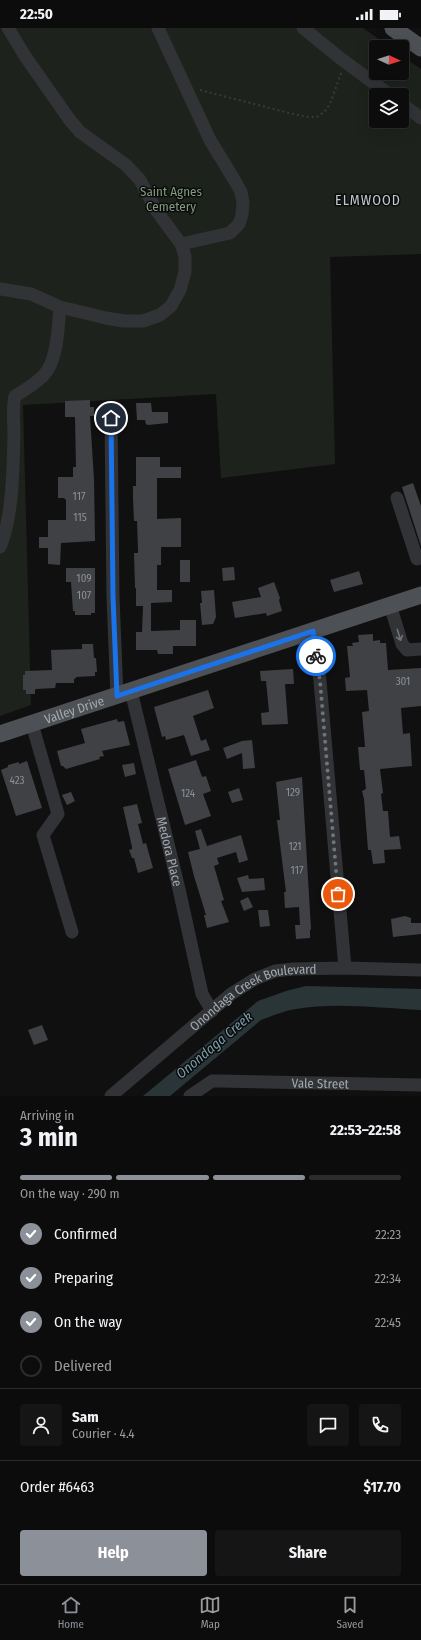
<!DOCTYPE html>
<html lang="en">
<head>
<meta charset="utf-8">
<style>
	:root { --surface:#0c0c0d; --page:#151516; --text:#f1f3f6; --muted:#9a9b9d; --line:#2c2c2e; --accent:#8c9099 }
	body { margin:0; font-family:"Fira Sans Condensed",sans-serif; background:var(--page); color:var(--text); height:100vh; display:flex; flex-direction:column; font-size:15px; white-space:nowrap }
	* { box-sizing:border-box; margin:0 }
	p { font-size:13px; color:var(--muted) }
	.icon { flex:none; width:22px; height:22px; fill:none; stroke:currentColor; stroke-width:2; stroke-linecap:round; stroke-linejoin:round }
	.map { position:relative; height:1068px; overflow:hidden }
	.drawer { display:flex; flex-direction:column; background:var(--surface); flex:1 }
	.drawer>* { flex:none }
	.needle { width:26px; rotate:93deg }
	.controls { position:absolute; left:369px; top:12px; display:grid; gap:8px }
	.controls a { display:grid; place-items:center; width:40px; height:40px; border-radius:4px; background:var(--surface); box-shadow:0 4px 16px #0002,0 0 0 1px var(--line); font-size:20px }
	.pin { position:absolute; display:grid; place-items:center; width:34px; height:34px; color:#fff; margin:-17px; border:2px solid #fff; border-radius:50%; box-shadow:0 1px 4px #0007 }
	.courier { position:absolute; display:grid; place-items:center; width:40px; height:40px; margin:-20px; border:3px solid #1a73e8; border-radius:50%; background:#fff; color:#222; box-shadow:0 1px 5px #0007 }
	.headline em { font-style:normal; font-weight:700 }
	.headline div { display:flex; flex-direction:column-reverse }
	.headline { display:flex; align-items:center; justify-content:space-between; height:68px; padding:0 20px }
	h1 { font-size:26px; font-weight:700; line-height:30px }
	.bar { display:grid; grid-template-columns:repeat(4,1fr); gap:6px 4px; align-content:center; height:48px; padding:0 20px }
	.bar i { height:5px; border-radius:3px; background:var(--line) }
	.bar .selected { background:var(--accent) }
	.bar p { grid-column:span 4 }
	.line { display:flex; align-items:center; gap:10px; padding:0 20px; border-top:1px solid var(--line) }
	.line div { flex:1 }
	.round { display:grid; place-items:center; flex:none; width:42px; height:42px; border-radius:4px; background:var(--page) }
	ol { padding:0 20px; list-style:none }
	li { display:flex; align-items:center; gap:12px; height:44px }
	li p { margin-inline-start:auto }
	li .icon { padding:4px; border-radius:50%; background:var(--accent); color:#fff; stroke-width:4 }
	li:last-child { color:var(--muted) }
	li i { width:22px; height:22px; border:2px solid var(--line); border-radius:50% }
	.cta { display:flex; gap:8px; margin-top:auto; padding:8px 20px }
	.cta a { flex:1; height:46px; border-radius:4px; background:var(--accent); color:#fff; font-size:16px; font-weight:700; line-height:46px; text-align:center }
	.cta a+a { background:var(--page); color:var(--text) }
	.status { display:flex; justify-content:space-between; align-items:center; height:28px; padding:0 20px; background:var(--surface); direction:ltr }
	.status svg { height:11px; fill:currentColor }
	.tabs { display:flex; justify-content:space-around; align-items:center; height:56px; border-top:1px solid var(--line); background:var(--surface); font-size:11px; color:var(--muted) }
	.tabs a { display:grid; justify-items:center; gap:2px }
	.tabs .selected { color:var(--accent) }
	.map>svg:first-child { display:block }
	.green { fill:#1d231c; fill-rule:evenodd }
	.water { fill:#2a3538 }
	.building { fill:#3f4144 }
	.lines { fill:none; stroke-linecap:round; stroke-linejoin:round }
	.path { stroke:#373a3d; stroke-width:2; stroke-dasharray:2 3; stroke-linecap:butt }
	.minor { stroke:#313336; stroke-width:13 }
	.major { stroke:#4d5054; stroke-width:17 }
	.oneway { stroke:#6f747a }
	.done { stroke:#6f7479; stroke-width:4; stroke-dasharray:0 7.2 }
	.route { stroke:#1a73e8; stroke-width:5 }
	.labels { text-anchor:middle; stroke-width:3; stroke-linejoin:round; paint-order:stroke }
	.number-label { font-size:11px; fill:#899096 }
	.park-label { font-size:13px; fill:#7f9b7a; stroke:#0b0b0c }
	.street-label { font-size:13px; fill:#a2aab1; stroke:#0b0b0c }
	.neighbourhood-label { font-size:14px; letter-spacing:1px; fill:#c2c8cd; stroke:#0b0b0c }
	.water-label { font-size:14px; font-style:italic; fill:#7a9faa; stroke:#0b0b0c }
</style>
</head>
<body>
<div class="status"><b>22:50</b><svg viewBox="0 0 49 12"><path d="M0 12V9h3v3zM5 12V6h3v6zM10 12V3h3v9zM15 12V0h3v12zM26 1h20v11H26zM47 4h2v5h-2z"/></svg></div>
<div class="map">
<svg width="421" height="1068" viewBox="0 0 421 1068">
	<rect width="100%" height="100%" fill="#101011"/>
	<path class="green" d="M0,0H363L390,19H376V45H402V28L421,41V226L330,229L335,436L221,450L216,366L23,377L31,677L0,688ZM376,67H402V93H376Z"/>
	<path class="water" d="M306,958L421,961V982C381,980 335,974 296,981C284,983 272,988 261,992L170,1068H143L258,973L286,963Z"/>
	<path class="building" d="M90,372V379H94V388H90L94,451L95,513L61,515L60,537L48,536V520H39V509H48V492H66V472L64,470H58V449H73V439H76L75,389H65V373Z
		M136,375H151L152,384H168V395L148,397L146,396L145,392H137Z
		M136,429H160V439H181V450H157V491L181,490V519H161V537H157V562H172V574L151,575V603L180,602V592H196V618H173V626H158L157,622H136V604H142L143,578H136V560H135L134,525H138V522L137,493H134L133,471V458H136Z
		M413,455L421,478V518L402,459Z
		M180,532H190V554H180Z
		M234,539L235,552L223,553L222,540Z
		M66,540H95V585H91V587H75V583H73L71,554H66Z
		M359,543L363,556L334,564L330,552Z
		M274,554L280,570L279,572L282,583L267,588L266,585L235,590L232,574L261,569L258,560Z
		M214,562L216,589L213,596L202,597L200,575H202L201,563Z
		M373,606V613L380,612V615H386L388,642L421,640V678L401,680L403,706L410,705L412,738L380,741L383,765L381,766L383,783H388L390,809L399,808L401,821L384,822L385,835L373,836L371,822H368L364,771L362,763L366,761L364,742H360L358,719H365L362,684L369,683L367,662L346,663L345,650L350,649L347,618H353L352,615L359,614L358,607Z
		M82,616H93L94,630H96L97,644H95V648L76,649V650L74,651V655H56L55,660L36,661L35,662V666H26V662H23V647H25V643L52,642L51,622L82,621Z
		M293,641L294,656H285L288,696L262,697L261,685L269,684L266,653H261L260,643Z
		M208,662L214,680L193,688L201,713L206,711L210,722L191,728L184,707L166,712L165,708L162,709L154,679Z
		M117,691L118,694L124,693L130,717L102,723L104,728L99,729L100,731L66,741L63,738H61L57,723L85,715L81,701Z
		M252,712L255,740L243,741L242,725L227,731L223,720L242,713Z
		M196,732L202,749L206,748L211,763L203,766L211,788L185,797L168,741Z
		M27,733L42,780L16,788L1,742L8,739V737L19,734V736Z
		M134,735L136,746L125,749L122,737Z
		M302,749L311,901L310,902V910L296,911L295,897H300L299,879L285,880L284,864H286L277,792H280L276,754Z
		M239,760L243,772L232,775L228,764Z
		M71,764L75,773L67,777L62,767Z
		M137,776L142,795L138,796L143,816L146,815L153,840L138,845L134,830H132L129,822L132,821V819L123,779Z
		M201,801L207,818L241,807L248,832L239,835L236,824L217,830L219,836L214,838L224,872L221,873L229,894L207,900L204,887H206L194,848L188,824L200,821L195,803Z
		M248,847L249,851L264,850L265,862L242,864L237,850Z
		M248,869L253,879L244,883L240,873Z
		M258,882H268L270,898L260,899Z
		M405,888L411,890V895H421V906L393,909L391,891Z
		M42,997L48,1012L34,1017L28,1002Z"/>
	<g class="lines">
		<path class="path" d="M200,62L289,85L308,89H317L324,84L330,76L341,45"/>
		<g class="minor">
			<path d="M158,0L210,112L235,153L241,164L243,174L242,187L239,196L230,205L181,216"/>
			<path d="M303,0L340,30L390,67"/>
			<path d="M402,76L421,90"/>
			<path d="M0,261L31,266L60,279L106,290L124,293H143L160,287L171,278L180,262L185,244V228L181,216L156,182L140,152L126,137L80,104L69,91L25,28L8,0"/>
			<path d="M111,390L113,569L117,668"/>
			<path d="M397,470L417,531"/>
			<path d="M0,519C13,489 13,440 14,407C14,394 12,380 15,368C25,362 35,356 43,348C58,333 58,299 60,279"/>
			<path d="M390,577L402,616L407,622L421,621"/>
			<path d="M313,603L320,653L345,940"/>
			<path id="s1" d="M131,663L179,861L202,966L212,983"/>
			<path d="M32,696L58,786L43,807L72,904"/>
			<path id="s2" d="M111,1068L231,966L255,951L275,943L293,941L345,940L421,942"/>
			<path id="s3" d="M190,1068L212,1053H220L421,1057"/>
		</g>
		<g class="major">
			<path d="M393,0L421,20"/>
			<path id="s4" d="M0,706L421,567"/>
		</g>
	</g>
	<defs><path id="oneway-shaft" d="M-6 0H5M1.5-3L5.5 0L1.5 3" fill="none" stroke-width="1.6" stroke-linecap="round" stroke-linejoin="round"/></defs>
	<use class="oneway" href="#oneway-shaft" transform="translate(399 607) rotate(73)"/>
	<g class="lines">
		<path class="done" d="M316,628L320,653L338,866"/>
		<path class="route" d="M111,390L113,569L117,668L313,603L316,628"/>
	</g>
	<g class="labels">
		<g class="number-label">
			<text x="79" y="472">117</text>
			<text x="80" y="493">115</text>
			<text x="84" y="554">109</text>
			<text x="84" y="571">107</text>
			<text x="403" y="657">301</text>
			<text x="17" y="756">423</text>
			<text x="293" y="768">129</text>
			<text x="188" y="769">124</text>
			<text x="295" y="822">121</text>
			<text x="297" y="846">117</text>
		</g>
		<g class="park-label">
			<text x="171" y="168">Saint Agnes<tspan x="171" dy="15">Cemetery</tspan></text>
		</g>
		<g class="street-label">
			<text dy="5" stroke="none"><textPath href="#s4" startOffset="78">Valley Drive</textPath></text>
			<text dy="5" stroke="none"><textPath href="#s1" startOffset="165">Medora Place</textPath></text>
			<text dy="5" stroke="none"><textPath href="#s2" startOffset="177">Onondaga Creek Boulevard</textPath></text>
			<text dy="5" stroke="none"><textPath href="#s3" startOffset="135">Vale Street</textPath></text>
		</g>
		<g class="neighbourhood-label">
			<text x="368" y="177">ELMWOOD</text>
		</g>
		<g class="water-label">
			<text transform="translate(214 1017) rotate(-40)" y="5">Onondaga Creek</text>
		</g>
	</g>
</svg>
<div class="controls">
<a><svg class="needle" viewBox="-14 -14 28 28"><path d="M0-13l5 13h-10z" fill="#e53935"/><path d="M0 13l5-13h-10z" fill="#9a9b9d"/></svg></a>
<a><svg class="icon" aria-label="layers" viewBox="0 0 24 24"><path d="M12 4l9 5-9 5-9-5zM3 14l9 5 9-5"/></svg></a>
</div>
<div class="pin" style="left:338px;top:866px;background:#ea580c"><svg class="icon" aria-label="bag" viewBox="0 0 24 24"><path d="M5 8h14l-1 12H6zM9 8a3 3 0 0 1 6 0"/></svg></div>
<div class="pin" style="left:111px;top:390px;background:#1f2937"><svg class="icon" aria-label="home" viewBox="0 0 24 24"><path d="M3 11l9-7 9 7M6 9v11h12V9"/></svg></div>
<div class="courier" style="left:316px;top:628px"><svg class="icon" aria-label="bike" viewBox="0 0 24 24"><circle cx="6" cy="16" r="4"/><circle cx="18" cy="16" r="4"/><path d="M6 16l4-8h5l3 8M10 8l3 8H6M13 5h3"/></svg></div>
</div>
<section class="drawer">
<div class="headline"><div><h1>3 min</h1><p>Arriving in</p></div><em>22:53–22:58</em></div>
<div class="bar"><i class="selected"></i><i class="selected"></i><i class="selected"></i><i></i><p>On the way · 290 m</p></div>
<ol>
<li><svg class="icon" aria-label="check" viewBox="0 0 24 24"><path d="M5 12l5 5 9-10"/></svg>Confirmed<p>22:23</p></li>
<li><svg class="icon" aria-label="check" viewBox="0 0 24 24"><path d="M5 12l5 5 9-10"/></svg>Preparing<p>22:34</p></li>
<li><svg class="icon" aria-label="check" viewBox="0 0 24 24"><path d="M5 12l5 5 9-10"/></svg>On the way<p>22:45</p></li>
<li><i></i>Delivered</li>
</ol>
<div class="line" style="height:72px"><a class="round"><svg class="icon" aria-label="person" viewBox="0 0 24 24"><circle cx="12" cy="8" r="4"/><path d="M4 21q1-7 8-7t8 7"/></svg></a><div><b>Sam</b><p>Courier · 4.4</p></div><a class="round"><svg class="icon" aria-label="chat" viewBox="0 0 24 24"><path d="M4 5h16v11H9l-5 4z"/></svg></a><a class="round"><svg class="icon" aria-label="phone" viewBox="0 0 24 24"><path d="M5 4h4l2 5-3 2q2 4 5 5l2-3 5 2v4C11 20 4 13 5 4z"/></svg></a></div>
<div class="line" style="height:52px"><div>Order #6463</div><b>$17.70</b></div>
<div class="cta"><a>Help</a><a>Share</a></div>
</section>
<nav class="tabs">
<a class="selected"><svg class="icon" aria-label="home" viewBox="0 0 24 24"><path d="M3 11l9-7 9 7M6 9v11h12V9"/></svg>Home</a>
<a><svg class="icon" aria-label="map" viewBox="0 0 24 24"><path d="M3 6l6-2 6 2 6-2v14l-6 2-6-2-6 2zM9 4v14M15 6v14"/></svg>Map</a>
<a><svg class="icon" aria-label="saved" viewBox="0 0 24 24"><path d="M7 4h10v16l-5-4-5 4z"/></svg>Saved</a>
</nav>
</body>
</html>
